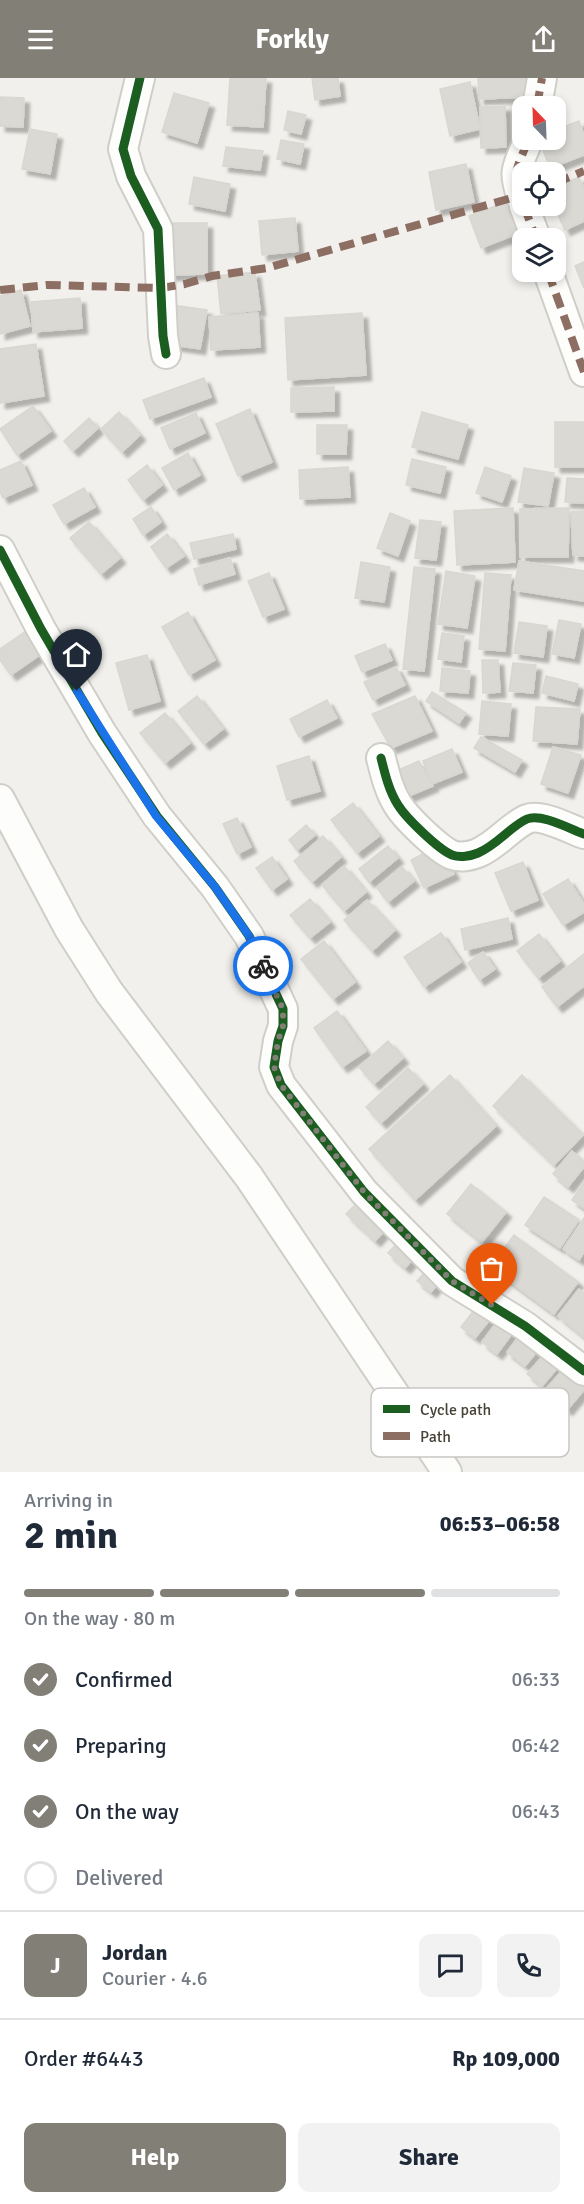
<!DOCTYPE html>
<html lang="en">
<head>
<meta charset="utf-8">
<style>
	:root { --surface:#fff; --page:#f2f2f3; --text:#1f2937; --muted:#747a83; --line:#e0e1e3; --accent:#827f77 }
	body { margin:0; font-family:Signika,sans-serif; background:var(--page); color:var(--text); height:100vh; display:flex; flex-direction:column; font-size:22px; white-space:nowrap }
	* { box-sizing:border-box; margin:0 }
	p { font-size:20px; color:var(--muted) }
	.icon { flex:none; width:33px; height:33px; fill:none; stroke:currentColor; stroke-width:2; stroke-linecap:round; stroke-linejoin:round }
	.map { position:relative; height:1394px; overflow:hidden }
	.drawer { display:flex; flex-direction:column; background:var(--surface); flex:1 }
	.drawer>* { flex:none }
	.needle { width:39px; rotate:337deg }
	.fabs { position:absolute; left:512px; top:18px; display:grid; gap:12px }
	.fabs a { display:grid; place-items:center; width:54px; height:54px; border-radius:12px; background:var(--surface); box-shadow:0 3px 9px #0003; font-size:30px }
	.pin { position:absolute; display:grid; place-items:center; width:51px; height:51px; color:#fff; margin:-62px -26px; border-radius:50% 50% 50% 0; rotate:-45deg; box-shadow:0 0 6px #0007 }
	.pin .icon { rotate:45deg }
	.courier { position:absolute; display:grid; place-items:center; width:60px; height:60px; margin:-30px; border:4px solid #1a73e8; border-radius:50%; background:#fff; color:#222; box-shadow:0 2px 8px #0007 }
	.summary em { font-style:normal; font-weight:800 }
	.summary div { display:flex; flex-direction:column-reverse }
	.summary { display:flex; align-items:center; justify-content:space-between; height:102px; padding:0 24px }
	h1 { font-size:39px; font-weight:800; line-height:45px }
	.bar { display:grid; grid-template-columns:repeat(4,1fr); gap:9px 6px; align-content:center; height:72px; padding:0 24px }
	.bar i { height:8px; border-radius:4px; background:var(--line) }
	.bar .active { background:var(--accent) }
	.bar p { grid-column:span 4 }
	.line { display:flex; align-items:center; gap:15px; padding:0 24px; border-top:2px solid var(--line) }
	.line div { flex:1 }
	.round { display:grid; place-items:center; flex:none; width:63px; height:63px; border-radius:12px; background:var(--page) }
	ol { padding:0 24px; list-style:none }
	li { display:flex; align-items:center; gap:18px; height:66px }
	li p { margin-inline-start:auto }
	li .icon { padding:6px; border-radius:50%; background:var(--accent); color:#fff; stroke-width:4 }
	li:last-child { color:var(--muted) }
	li i { width:33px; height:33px; border:3px solid var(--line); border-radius:50% }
	.cta { display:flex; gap:12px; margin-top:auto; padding:12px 24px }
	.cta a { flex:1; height:69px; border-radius:12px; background:var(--accent); color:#fff; font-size:24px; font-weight:800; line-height:69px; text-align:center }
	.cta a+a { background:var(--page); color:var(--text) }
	header { display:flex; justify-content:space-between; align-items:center; height:78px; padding:0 24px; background:var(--accent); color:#fff; font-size:27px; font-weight:800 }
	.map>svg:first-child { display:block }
	.building { fill:#dbd9d4; stroke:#d9d7d1; stroke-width:1.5; filter:url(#shadow) }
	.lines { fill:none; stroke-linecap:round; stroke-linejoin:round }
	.minor-casing { stroke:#cfcec9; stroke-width:32 }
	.minor { stroke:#fdfdfc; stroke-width:28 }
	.quiet { stroke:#8d6e63; stroke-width:8; stroke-dasharray:15 8; stroke-linecap:butt }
	.cycleway-casing { stroke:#fff; stroke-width:13 }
	.cycleway { stroke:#1b5e20; stroke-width:9 }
	.done { stroke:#827f77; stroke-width:6; stroke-dasharray:0 10.8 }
	.route { stroke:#1a73e8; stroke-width:8 }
	.key { fill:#fff; stroke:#c8c6c3; stroke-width:1.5 }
	.key-label { font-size:16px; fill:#474238 }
</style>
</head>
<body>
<header><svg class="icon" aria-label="menu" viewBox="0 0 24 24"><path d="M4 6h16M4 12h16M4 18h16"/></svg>Forkly<svg class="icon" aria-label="share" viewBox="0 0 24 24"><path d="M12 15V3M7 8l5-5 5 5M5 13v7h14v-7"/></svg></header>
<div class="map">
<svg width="584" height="1394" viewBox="0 0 584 1394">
	<defs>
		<filter id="shadow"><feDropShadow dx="5.5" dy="5.5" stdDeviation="1.5" flood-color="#0004"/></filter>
	</defs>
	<rect width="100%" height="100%" fill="#f1f0ec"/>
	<path class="building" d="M230,0H266L263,49L227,47Z
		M312,0H338L340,18L315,22Z
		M478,0H533V19L479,21Z
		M470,4L480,51L450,58L440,11Z
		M174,15L209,25L197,65L162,54Z
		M0,19L24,20L23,49L0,48Z
		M505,28L506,69L481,70L480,29Z
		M288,33L306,37L301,56L284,52Z
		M579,43L584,57V77L550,90L539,62H555V52Z
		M30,51L57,56L50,96L22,91Z
		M281,62L304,66L300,86L277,81Z
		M226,69L263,73L260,92L223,88Z
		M466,86L474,124L436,132L429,94Z
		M194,99L230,106L225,133L189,126Z
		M579,99L584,110V143L565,152L554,128L555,110Z
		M509,123L522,154L481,170L469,138Z
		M295,140L298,173L262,177L259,143Z
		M165,145H207V196L165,197Z
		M584,184V210L575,188Z
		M255,194L260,232L221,236L217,198Z
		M21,212L30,248L0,256V218Z
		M80,220L82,250L33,254L31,224Z
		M172,227L207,232L200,271L166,266Z
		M258,235L260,269L211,272L209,239Z
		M362,235L366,297L288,302L285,240Z
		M36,266L44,318L0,325V271Z
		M204,300L211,319L150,341L143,322Z
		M334,309V333L291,334V310Z
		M33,328L51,353L17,377L0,351Z
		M250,331L272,384L238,398L216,346Z
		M119,334L140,357L122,374L101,351Z
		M422,334L468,347L458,381L412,369Z
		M196,335L205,355L170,371L161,350Z
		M89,340L98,350L73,373L64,363Z
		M555,344H584V389H555Z
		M317,347H347L346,376H317Z
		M188,375L200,397L174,412L162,390Z
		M412,381L446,389L440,415L406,407Z
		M21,383L32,407L3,420L0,414V392Z
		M147,387L162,407L143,422L128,402Z
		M348,389L350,419L300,421L299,392Z
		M485,389L511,398L502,424L476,415Z
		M524,390L554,395L548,428L518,424Z
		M567,400L584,401V425L565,424Z
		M84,410L95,429L64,446L53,427Z
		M151,429L161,444L143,457L133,441Z
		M513,430L515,484L457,487L454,433Z
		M569,430L568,479H520V431Z
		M584,433V478L573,477L571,434Z
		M390,435L410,443L398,478L377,470Z
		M420,442L441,444L436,482L415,480Z
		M89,444L120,480L101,496L70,460Z
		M167,456L184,478L166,490L151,469Z
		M233,456L236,471L194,481L190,465Z
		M230,480L235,496L199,507L194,491Z
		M519,483L584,493V523L514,512Z
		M361,484L390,489L384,524L355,520Z
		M414,489L435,491L424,593L403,591Z
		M446,493L475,498L467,550L438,546Z
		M269,495L284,531L263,539L248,503Z
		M485,495L511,497L505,573L479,571Z
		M188,534L215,582L189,597L162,549Z
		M559,542L581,546L574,580L552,576Z
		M519,544L547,548L543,579L514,575Z
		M32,549L48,571L11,597L0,582V571Z
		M442,555L464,558L461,584L438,581Z
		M385,566L392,582L362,594L355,578Z
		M147,577L160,623L129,632L116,585Z
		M482,582H498L500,614L483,615Z
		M513,585L536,587L533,615L509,613Z
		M396,589L405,607L373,622L364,604Z
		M442,590L470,593L468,615L440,613Z
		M546,598L578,606L574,623L542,615Z
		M432,614L466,635L459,645L426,623Z
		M197,618L223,651L204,666L178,633Z
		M415,618L432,653L391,670L372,636Z
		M327,622L337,640L299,659L290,641Z
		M482,623L511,626L508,658L479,656Z
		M536,629L580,631L577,666L533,663Z
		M165,635L190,665L165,685L140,655Z
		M481,659L522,682L515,694L474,670Z
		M553,669L581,677L568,715L541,706Z
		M452,671L462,694L432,706L423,683Z
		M309,678L320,713L287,722L277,688Z
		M419,683L433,708L399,722L387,697Z
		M353,725L379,758L357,775L331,742Z
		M237,740L251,769L237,776L223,746Z
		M306,747L315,757L297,772L289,762Z
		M323,758L341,779L312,804L294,783Z
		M388,768L398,780L369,804L359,791Z
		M438,768L454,796L424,810L411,782Z
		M272,779L287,801L272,812L256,790Z
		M523,784L538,822L511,833L495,795Z
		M344,788L366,814L344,833L322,807Z
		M402,789L414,803L388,824L377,810Z
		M568,801L584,826V834L563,847L543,816Z
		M310,821L330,844L310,860L290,837Z
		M367,822L395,852L372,873L344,842Z
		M508,840L512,861L465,872L461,851Z
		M441,855L461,884L424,909L404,879Z
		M539,856L560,883L538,900L517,873Z
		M324,863L355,904L333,921L301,881Z
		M483,874L495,891L479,902L468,885Z
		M584,876V908L557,929L542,909Z
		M337,933L366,973L342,989L314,950Z
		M388,963L403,980L374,1006L359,989Z
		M408,990L423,1006L381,1045L366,1029Z
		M450,997L496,1048L415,1122L369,1071Z
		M522,997L583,1057L554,1087L493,1028Z
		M572,1073L584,1083V1089L568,1109L553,1096Z
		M584,1104V1130L572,1122Z
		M471,1106L506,1134L482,1164L447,1136Z
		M544,1119L579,1142L560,1170L525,1147Z
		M360,1122L388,1149L375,1163L346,1136Z
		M584,1140V1174L579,1182L563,1171Z
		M514,1157L578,1204L554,1236L490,1189Z
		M400,1162L416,1177L405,1190L388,1175Z
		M426,1193L439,1204L431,1214L417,1203Z
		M579,1211L584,1215V1259L558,1238Z
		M481,1223L496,1234L475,1260L461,1249Z
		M502,1237L517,1249L497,1276L482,1264Z
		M525,1250L544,1265L525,1288L507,1274Z
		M550,1270L564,1282L542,1308L527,1296Z
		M568,1286L584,1301V1312L567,1332L545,1312Z"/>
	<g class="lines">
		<defs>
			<path id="minor" d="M140,0L123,71L131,98L158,151L163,258L166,276
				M537,28L542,0
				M522,121C511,88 518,91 528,62
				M524,128L536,160
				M548,194L584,294
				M0,472L41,551L102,655L157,738L215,809L249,858L283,931V948L278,963L274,989L281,1007L364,1114L452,1203L525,1248L584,1293
				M381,680C385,696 389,713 398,727C406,740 438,771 452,777C460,780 471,778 478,775C497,767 511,748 527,741C541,735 570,751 584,756
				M0,721L69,851L109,914L249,1099L447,1394"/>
		</defs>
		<use href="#minor" class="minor-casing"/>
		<use href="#minor" class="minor"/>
		<path class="quiet" d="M537,28L542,0
			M555,105L584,93
			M522,121C511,88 518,91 528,62
			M524,128L536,160
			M548,194L584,294
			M0,212L47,207L161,210L185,206L212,198L267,190L522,117"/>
		<defs>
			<path id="cycleway" d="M140,0L123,71L131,98L158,151L163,258L166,276
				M0,472L41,551L102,655L157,738L215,809L249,858L283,931V948L278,963L274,989L281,1007L364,1114L452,1203L525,1248L584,1293
				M381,680C385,696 389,713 398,727C406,740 438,771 452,777C460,780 471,778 478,775C497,767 511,748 527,741C541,735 570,751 584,756"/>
		</defs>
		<use href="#cycleway" class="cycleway-casing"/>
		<use href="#cycleway" class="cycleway"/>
	</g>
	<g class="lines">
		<path class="done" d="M263,888L283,931V948L278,963L274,989L281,1007L364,1114L452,1203L492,1227"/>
		<path class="route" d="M77,613L156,738L215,809L249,858L263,888"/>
	</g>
	<rect x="371" y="1310" width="198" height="69" rx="9" class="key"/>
	<rect x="383" y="1327" width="27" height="8" fill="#1b5e20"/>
	<rect x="383" y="1354" width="27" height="8" fill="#8d6e63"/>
	<g class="key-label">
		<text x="420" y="1337">Cycle path</text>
		<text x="420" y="1364">Path</text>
	</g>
</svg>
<div class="fabs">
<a><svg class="needle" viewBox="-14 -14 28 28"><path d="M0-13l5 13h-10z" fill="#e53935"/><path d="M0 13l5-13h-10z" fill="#747a83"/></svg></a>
<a><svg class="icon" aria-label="locate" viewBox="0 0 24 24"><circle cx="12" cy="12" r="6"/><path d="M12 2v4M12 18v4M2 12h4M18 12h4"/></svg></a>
<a><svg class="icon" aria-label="layers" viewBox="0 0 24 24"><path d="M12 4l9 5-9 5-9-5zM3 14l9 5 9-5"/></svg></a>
</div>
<div class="pin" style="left:492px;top:1227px;background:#ea580c"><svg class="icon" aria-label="bag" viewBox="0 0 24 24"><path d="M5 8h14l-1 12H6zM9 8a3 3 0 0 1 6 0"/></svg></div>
<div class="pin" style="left:77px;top:613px;background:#1f2937"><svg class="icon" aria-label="home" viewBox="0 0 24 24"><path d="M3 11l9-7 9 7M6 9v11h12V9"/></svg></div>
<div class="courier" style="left:263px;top:888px"><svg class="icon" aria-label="bike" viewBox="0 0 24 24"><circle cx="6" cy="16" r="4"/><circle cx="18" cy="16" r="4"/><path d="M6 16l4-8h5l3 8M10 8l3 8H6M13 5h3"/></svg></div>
</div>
<section class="drawer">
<div class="summary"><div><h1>2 min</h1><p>Arriving in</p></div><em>06:53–06:58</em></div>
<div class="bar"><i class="active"></i><i class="active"></i><i class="active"></i><i></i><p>On the way · 80 m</p></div>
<ol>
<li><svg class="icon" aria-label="check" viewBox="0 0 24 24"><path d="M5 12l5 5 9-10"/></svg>Confirmed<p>06:33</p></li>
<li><svg class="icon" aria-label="check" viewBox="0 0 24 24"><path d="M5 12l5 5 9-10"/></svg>Preparing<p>06:42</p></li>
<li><svg class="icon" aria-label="check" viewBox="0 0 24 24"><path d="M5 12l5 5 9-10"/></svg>On the way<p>06:43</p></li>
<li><i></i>Delivered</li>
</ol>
<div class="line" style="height:108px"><b class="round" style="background:var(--accent);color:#fff">J</b><div><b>Jordan</b><p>Courier · 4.6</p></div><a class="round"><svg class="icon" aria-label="chat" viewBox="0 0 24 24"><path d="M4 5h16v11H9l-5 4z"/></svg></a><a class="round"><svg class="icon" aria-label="phone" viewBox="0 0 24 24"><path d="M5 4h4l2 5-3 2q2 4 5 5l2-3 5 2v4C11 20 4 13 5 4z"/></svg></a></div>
<div class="line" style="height:78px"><div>Order #6443</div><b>Rp 109,000</b></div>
<div class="cta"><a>Help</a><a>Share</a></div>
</section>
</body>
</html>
